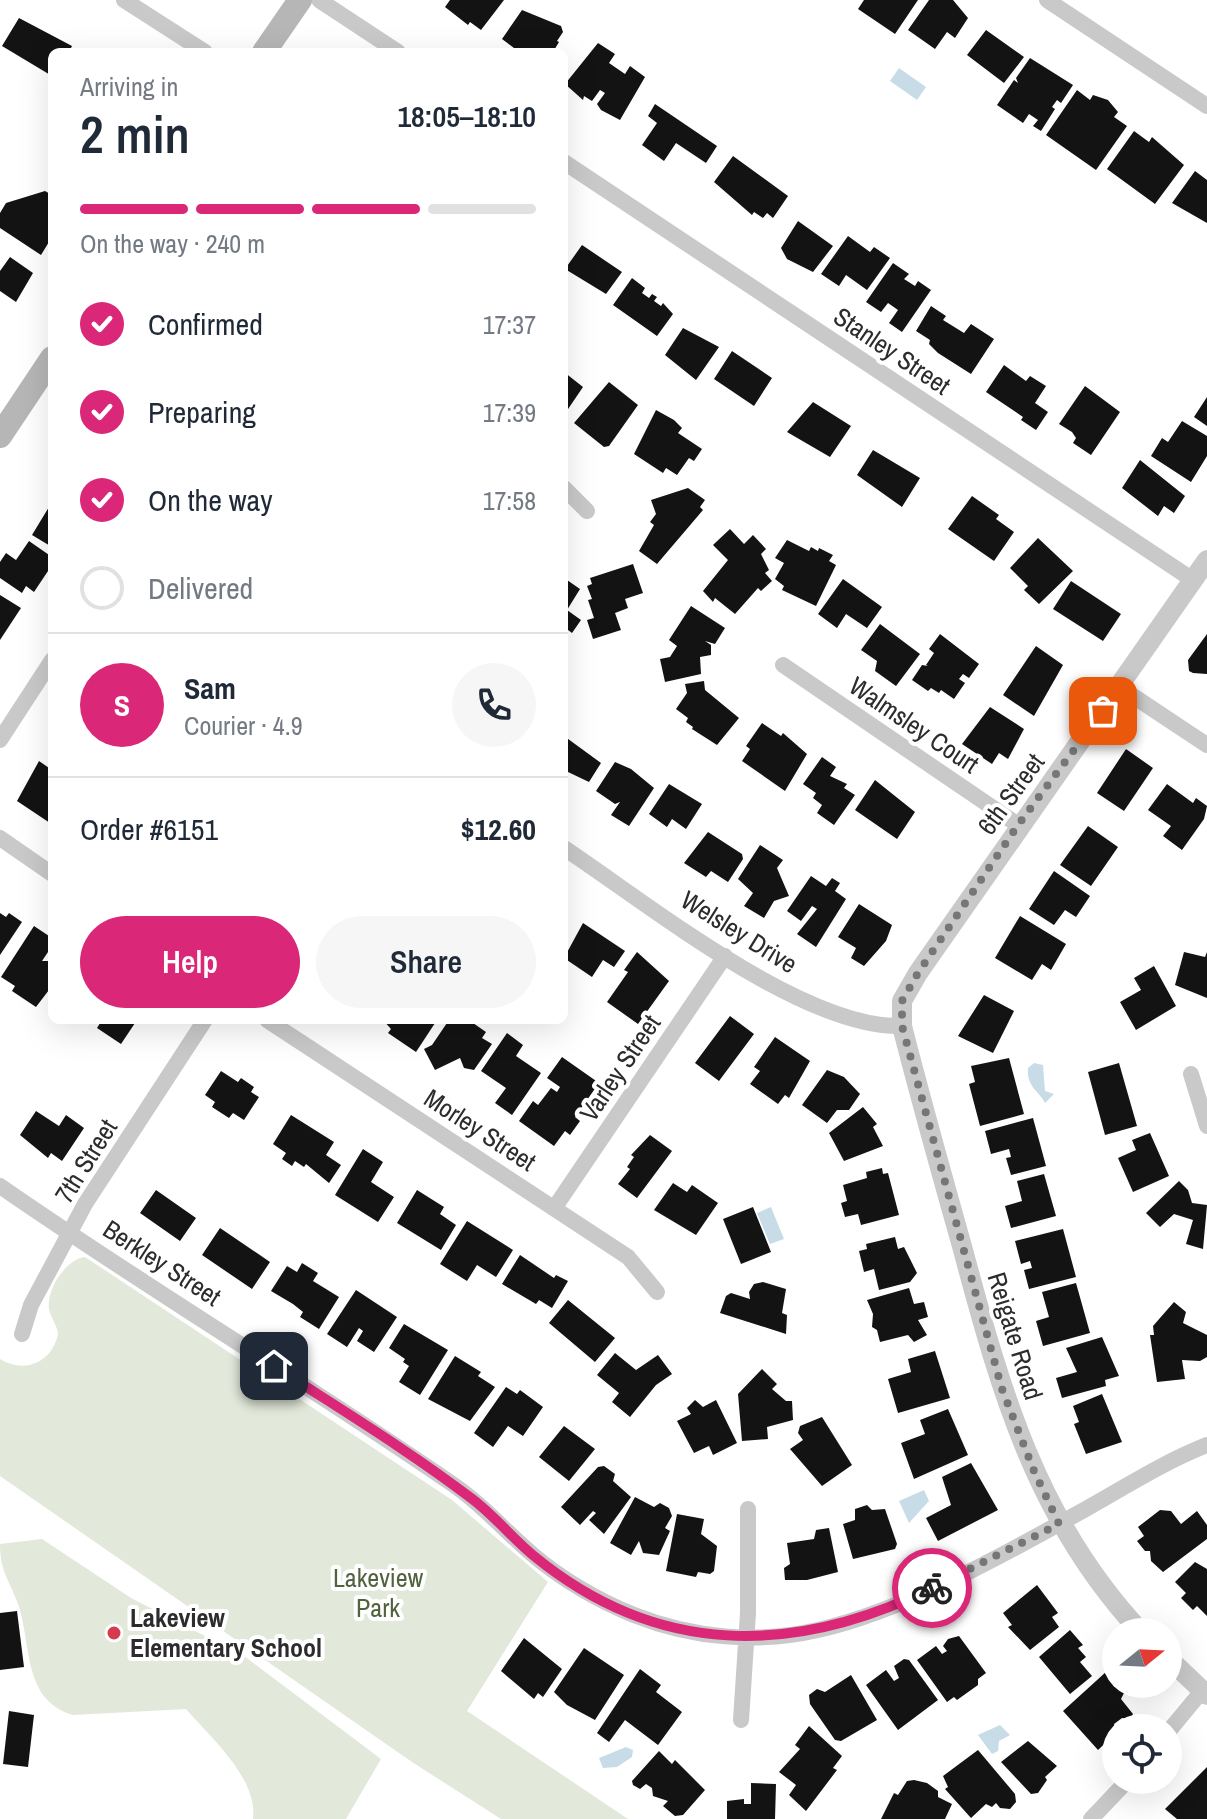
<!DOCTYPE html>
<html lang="en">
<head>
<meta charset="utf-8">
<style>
	:root { --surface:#fff; --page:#f6f6f7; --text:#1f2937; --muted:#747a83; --line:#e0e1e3; --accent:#db2777 }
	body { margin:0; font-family:"Archivo Narrow",sans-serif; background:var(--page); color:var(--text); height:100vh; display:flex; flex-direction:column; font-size:30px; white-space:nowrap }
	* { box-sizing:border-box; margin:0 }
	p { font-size:26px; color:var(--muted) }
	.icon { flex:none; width:44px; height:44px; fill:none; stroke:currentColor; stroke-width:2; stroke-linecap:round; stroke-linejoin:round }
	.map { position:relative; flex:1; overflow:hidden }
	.panel { position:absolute; left:48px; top:48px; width:520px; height:976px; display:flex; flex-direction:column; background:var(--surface); border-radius:12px; box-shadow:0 8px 32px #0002 }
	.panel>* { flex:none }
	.needle { width:52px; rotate:72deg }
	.fabs { position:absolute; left:1102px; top:1618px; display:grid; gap:16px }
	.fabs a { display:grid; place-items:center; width:80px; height:80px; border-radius:50%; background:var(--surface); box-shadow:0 8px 32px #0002; font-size:40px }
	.pin { position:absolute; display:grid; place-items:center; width:68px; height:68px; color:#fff; margin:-34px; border-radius:16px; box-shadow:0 4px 12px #0006 }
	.courier { position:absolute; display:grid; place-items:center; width:80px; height:80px; margin:-40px; border:6px solid #db2777; border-radius:50%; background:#fff; color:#222; box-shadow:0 2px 10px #0007 }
	.overview em { font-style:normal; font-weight:600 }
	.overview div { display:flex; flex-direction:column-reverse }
	.overview { display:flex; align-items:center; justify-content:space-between; height:136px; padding:0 32px }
	h1 { font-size:52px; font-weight:600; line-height:60px }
	.bar { display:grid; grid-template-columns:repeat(4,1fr); gap:12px 8px; align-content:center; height:96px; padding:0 32px }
	.bar i { height:10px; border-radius:6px; background:var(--line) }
	.bar .current { background:var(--accent) }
	.bar p { grid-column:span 4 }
	.line { display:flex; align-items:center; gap:20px; padding:0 32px; border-top:2px solid var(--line) }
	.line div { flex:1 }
	.round { display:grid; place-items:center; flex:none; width:84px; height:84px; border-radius:42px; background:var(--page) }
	ol { padding:0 32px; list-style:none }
	li { display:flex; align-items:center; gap:24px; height:88px }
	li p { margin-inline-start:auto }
	li .icon { padding:8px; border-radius:50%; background:var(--accent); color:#fff; stroke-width:4 }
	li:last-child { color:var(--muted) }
	li i { width:44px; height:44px; border:4px solid var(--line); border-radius:50% }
	.action { display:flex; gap:16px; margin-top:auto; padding:16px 32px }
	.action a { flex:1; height:92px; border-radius:48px; background:var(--accent); color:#fff; font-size:32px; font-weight:600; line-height:92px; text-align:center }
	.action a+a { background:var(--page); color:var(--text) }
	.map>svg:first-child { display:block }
	.green { fill:#e2e8da }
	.water { fill:#c7dce7 }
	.building { fill:#131313 }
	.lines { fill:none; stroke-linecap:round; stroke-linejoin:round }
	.minor { stroke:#c9c9c9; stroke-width:16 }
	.tertiary { stroke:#c9c9c9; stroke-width:20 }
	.secondary { stroke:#b6b6b6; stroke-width:24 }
	.done { stroke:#767676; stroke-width:8; stroke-dasharray:0 14.4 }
	.route { stroke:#db2777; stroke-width:10 }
	.poi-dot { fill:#d53b4c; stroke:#fff; stroke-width:3 }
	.labels { text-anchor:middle; stroke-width:8; stroke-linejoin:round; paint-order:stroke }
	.street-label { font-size:26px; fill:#2c2c2c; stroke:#fff }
	.park-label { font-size:26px; fill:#50633d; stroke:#fff }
	.poi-label { font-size:26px; font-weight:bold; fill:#2c2c2c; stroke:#fff; text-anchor:start }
</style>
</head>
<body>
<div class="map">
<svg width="1207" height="1819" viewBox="0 0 1207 1819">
	<rect width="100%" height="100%" fill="#fff"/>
	<path class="green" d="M85,1257L452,1500L548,1582L467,1711L628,1819H501L412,1762L0,1476V1359C24,1374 52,1363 58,1334C57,1325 51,1318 49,1309C46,1290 66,1259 85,1257Z
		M42,1539L131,1598L244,1656L381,1759L346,1819H253C258,1778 210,1737 186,1709L73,1715C22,1700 32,1644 18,1604C9,1579 0,1572 0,1544Z"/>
	<path class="water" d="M899,68L926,87L917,100L890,81Z
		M1034,1063L1043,1065L1045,1091L1054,1094L1045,1103C1040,1092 1026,1087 1028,1068Z
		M771,1207L784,1239L770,1244L757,1213Z
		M924,1490L929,1501L909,1523L899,1501Z
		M1000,1725L1010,1735L999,1741L998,1751L992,1754L978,1735Z
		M626,1747L633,1750L632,1757L617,1767L603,1768L599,1758Z"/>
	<path class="building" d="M450,0H504L481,30L470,22L468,25L445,7Z
		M864,0H918L895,34L858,9Z
		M929,0H953L968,18L955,38L947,32L935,49L908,30Z
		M522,10L561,26L563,32L557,41L559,42L553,52H512L514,48L502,39Z
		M19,18L72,46L69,52H52V76L2,46Z
		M986,30L1024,57L1004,83L967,55Z
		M598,43L615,54L609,63L625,74L630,66L645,77L620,120L601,110L597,104L605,93L600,90L592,101L584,96L583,100L565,84Z
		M1030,58L1073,85L1061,103L1057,100L1052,107L1055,109L1041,131L1033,126L1038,120L1029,114L1023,123L997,105L1014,80L1018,83L1016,78Z
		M1077,90L1090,100L1093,95L1108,100L1118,112L1114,117L1127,126L1096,170L1046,135Z
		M655,104L717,146L706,163L676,143L664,161L642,145L657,123L648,116Z
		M1134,131L1149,142L1152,137L1184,165L1155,204L1107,169Z
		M733,156L788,196L773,218L767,213L763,218L754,212L752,215L714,182Z
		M1195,171L1207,180V223L1172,203Z
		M45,191L52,195V237L41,255L0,228V213L6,203Z
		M798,221L833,246L813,272L787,259L781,248Z
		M848,236L870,252L874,247L890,258L867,290L846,275L839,286L821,274Z
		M582,245L622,272L606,294L565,269Z
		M10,257L33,273L16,302L0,291V271Z
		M893,263L909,274L904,279L915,286L918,281L931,290L902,332L889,323L898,310L888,303L881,312L866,302Z
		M632,278L645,288L642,293L649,298L652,294L657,297L654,301L661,306L663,303L673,314L657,336L613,305Z
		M931,306L946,316L943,320L964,333L971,324L994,339L971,374L938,353L929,344L930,340L916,331Z
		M683,328L719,347L696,380L665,355Z
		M732,351L772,378L754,406L714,379Z
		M1004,365L1026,381L1030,376L1046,386L1035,403L1048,412L1036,430L1021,420L1023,417L986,392Z
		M564,372L583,387L564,415Z
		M609,382L638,405L609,446L604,447L574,423Z
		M1085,386L1120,412L1091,455L1073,443L1076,438L1072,432L1059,424Z
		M1207,397V426L1194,417Z
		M813,402L851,426L830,457L787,432Z
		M656,410L674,420L682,428L678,433L702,449L694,461L689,458L677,475L666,468L663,473L634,454Z
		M1182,421L1207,436V456L1191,482L1151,456L1162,438L1168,442Z
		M873,450L920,478L902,507L857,475Z
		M1140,460L1185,496L1174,513L1164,506L1158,516L1122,488Z
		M688,488L705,500L700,507L703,510L657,564L639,551L654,525L650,522L656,514L651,500Z
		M972,496L999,515L996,519L1014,532L994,561L948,529Z
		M52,502V547L32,535Z
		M730,529L744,544L753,535L766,549L761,554L769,570L765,573L772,581L761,591L758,588L735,614L715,598L713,602L703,591L728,560L713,545Z
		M1038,538L1073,571L1039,604L1024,590L1028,586L1010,568Z
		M787,540L809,551L811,547L818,551L819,548L833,555L829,561L836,565L816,606L782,590L784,586L775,579L784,563L775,558Z
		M29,541L52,557V565L34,592L26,586L22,593L0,578V562L6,553L16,560Z
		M633,564L643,593L625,599L628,608L615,613L621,630L593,639L587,620L594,618L588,600L592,599L587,586L592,584L590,578Z
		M843,579L882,607L867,628L846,614L837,628L818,614Z
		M567,580L580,589L567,610L581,620L572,633L564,627V581Z
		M1071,581L1121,614L1103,641L1053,609Z
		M0,595L21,608L0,640Z
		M691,606L725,628L715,644L705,641L711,645V655L700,657L701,674L665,682L660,659L670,657L677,646L669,640Z
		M880,624L920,654L896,686L875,671L877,661L861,650Z
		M940,634L979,664L969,678L963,674L959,679L965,683L954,699L941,690L939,693L931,688L928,691L912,680L922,665L928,666L926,665L934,653L929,649Z
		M1207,634V674L1193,673L1189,671L1188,660Z
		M1036,646L1063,665L1034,716L1003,695Z
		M704,681L705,690L739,718L717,745L692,729L693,727L686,722L688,718L676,709L687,693L685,684Z
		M990,707L1024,729L1008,759L999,753L992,764L962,744Z
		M762,723L781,736L783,733L807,754L785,791L742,761L750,749L746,746Z
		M564,736L601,763L589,782L568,772L564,778Z
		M1126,749L1153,768L1124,811L1097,793Z
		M822,757L836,767L830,776L847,784L844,788L855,795L834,825L817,813L822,805L813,798L816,793L803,784Z
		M39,761L52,770L50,823L17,801Z
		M615,762L631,769L654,788L629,826L611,815L620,802L615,804L596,791Z
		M875,780L915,812L897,839L855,810Z
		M669,784L702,804L686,829L672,819L667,827L649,814Z
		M1167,784L1193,803L1196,798L1207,806L1204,819L1182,850L1163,836L1171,826L1148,810Z
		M1088,826L1118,847L1091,886L1060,865Z
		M708,832L742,854L743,859L728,882L711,871L706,877L684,863Z
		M760,845L783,860L777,868L789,896L774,901L764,918L744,906L753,893L738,879Z
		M1054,871L1090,896L1076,917L1065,910L1054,925L1029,909Z
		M811,876L826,886L832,878L840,883L835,891L846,899L816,947L797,934L817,909L812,906L801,921L787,911Z
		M859,904L892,925L886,941L864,966L851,958L856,948L838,937Z
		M0,913L6,917L9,913L22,922L0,955Z
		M1020,916L1066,944L1051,970L1042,964L1032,980L995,958Z
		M583,923L625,951L614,967L603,960L592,977L564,958Z
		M34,926L52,938V946L42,961H52V986L36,1007L12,991L15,986L1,977Z
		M637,952L669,981L638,1024L607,1002L628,972L624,970Z
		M1184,952L1205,957L1207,952V998L1175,985Z
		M1154,966L1176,1006L1136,1030L1120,1002L1141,990L1134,978Z
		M984,995L1014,1011L993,1053L958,1036Z
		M730,1016L754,1034L719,1081L695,1063Z
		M102,1020H137L121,1044L97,1028Z
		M383,1020H437L416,1052L388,1033L391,1029Z
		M449,1020L473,1023L486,1032L482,1038L492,1044L474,1070L464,1068L460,1058L435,1070L424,1049L432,1045Z
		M507,1033L523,1045L516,1056L541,1073L512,1115L495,1103L506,1088L481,1071Z
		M775,1037L810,1061L789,1098L785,1095L778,1104L750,1084L760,1071L754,1067Z
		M562,1057L599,1083L575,1117L580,1121L570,1135L565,1131L554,1146L519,1121L533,1101L538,1105L551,1088L557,1092L560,1087L547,1078Z
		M1009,1058L1024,1114L980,1126L969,1084L975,1082L971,1066Z
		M1119,1063L1137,1126L1105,1135L1088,1072Z
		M827,1070L844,1077L860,1094L849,1110H837L827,1123L802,1105Z
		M221,1071L238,1082L241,1078L254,1087L251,1092L259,1097L244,1120L233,1113L229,1118L212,1107L215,1102L205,1095Z
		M863,1107L877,1124L873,1127L883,1146L844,1161L829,1133Z
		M36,1111L59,1126L66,1115L84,1128L62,1161L51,1153L48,1158L20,1135Z
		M291,1115L334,1142L326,1155L341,1165L329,1183L306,1164L304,1167L295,1161L292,1166L282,1159L286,1153L273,1144Z
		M1033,1118L1046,1166L1011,1175L1006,1158L1011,1157L1009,1149L991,1154L985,1131Z
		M1150,1133L1169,1176L1133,1192L1118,1158L1136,1150L1132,1140Z
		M650,1135L672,1151L637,1198L618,1184L630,1169L627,1167L634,1157L631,1155Z
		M363,1149L383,1162L371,1182L394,1197L378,1222L335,1195Z
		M882,1168L883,1174L888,1173L899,1215L861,1225L858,1214L845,1217L841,1203L847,1201L843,1185L867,1178L866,1172Z
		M1044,1174L1056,1216L1011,1228L1005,1206L1022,1201L1017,1181Z
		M1179,1181L1188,1190L1192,1203L1207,1205L1203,1249L1186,1244L1193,1220L1174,1214L1160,1227L1146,1213Z
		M673,1183L687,1192L692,1185L718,1203L696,1235L654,1210Z
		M156,1190L196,1218L180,1241L140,1213Z
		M417,1190L444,1207L440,1214L456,1225L441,1250L397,1223Z
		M753,1207L771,1252L741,1264L723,1219Z
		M467,1221L513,1250L496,1277L477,1265L467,1281L440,1264Z
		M220,1228L270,1262L252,1289L202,1255Z
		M1063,1229L1076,1277L1029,1289L1024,1270L1032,1268L1030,1261L1021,1264L1015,1241Z
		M895,1237L898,1249L904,1247L917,1273L910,1282L879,1290L874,1269L864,1272L859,1251L867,1249L866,1244Z
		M520,1255L554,1278L556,1275L568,1281L552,1308L539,1300L536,1304L502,1284Z
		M302,1263L318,1273L313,1281L339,1297L319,1329L300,1317L303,1312L293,1304L271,1291L287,1266L297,1272Z
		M763,1282L786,1289L782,1313L787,1315L786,1334L720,1313L726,1296L731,1293L750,1299L749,1292L754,1284Z
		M1076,1283L1090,1333L1043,1346L1036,1321L1049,1317L1042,1292Z
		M909,1288L914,1304L924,1302L928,1317L918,1320L927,1335L914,1342L908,1335L880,1342L877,1330L872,1327L873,1314L867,1300Z
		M356,1290L397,1317L374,1352L357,1341L363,1331L359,1328L347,1347L327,1334Z
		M568,1300L615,1338L595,1362L549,1323Z
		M1174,1302L1186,1312L1183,1323L1207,1335V1357L1200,1361L1182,1360L1185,1379L1157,1382L1150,1335H1154L1153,1326Z
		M404,1324L448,1350L420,1395L399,1382L409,1366L403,1362L405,1359L389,1348Z
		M1102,1337L1119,1376L1105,1380L1106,1386L1062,1398L1056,1378L1077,1372L1066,1348Z
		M935,1351L950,1398L898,1413L888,1379L911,1372L908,1359Z
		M615,1353L636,1370L658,1355L672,1374L656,1385L630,1417L612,1402L619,1393L597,1375Z
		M455,1356L481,1372L478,1376L495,1387L470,1421L428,1399Z
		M762,1369L777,1384L772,1389L786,1401H792L793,1420L767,1427L768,1439L742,1441L738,1394Z
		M506,1387L517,1394L520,1390L543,1407L523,1436L508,1426L493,1447L474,1433Z
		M1102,1394L1122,1442L1086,1454L1074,1424L1079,1422L1073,1406Z
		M695,1400L703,1407L716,1400L737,1443L713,1455L709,1446L694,1453L677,1421L691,1414L687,1408Z
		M948,1409L968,1455L914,1479L901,1443L925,1434L920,1420Z
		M822,1417L852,1465L822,1486L790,1449L803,1440L798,1433L800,1426Z
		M564,1426L595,1449L569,1481L539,1457Z
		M971,1463L998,1510L938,1541L926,1518L951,1505L942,1477Z
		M604,1466L615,1474L613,1481L631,1497L604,1534L589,1520L596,1513L593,1511L580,1525L561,1507L598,1467Z
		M635,1497L654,1507L660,1503L669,1508L672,1516L665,1528L670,1531L659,1555L643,1553L639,1541L631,1555L610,1543Z
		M867,1505L872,1510L885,1509L897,1544L895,1549L853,1559L843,1524L855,1520V1509Z
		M1160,1510L1171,1511L1181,1524L1197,1511L1207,1525V1539L1163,1572L1151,1561L1150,1551H1145L1137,1541L1144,1536L1138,1527Z
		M677,1514L704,1519L701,1534L717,1546L714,1571L710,1574L698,1572L696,1577L666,1571Z
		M829,1528L838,1572L807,1580H785L784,1568L790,1564L787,1543L814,1539L816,1530Z
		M1195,1562L1207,1569V1616L1197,1606L1193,1610L1181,1598L1186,1593L1175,1582Z
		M1037,1585L1058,1613L1052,1617L1059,1627L1030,1650L1008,1627L1012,1625L1003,1613Z
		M17,1611L24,1667L0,1670V1613Z
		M1070,1630L1083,1645L1078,1648L1086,1657L1080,1662L1092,1676L1070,1694L1039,1657Z
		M959,1636L986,1673L978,1679V1685L957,1700L954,1697L947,1702L917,1660L936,1646L942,1654L947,1651L943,1646L948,1639Z
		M524,1638L562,1669L543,1697L538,1693L534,1699L501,1671Z
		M584,1648L624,1675L595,1720L567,1705L554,1692Z
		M904,1659L909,1660L938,1700L898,1730L866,1685L886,1670L894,1681L899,1678L894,1666Z
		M640,1669L661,1685L656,1692L682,1712L658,1745L625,1720L609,1742L597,1733Z
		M1107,1671L1125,1691L1121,1699L1133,1714L1130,1719L1122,1718L1114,1724L1116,1733L1098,1750L1063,1711Z
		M851,1675L877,1720L841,1741L835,1740L810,1704L809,1695L817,1689L825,1692Z
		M9,1711L34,1715L28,1767L3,1764Z
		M809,1726L842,1756L833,1768L837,1770L806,1811L789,1795L796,1785L779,1772L800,1749L795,1745Z
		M1028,1741L1057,1766L1045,1777L1047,1780L1038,1793L1031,1794L1001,1762Z
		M978,1750L1015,1794L1016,1802L1010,1809L1000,1808L996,1803L992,1807L986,1804L971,1818L945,1789L948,1787L943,1776Z
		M659,1751L672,1764L675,1760L705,1790L683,1815L675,1816L663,1806L668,1801L653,1796L652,1788L646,1784L640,1789L633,1785L632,1781Z
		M1207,1767V1819H1177L1165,1809Z
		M914,1780L927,1783L938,1791V1797L952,1804L945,1819H881L894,1793L898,1795L907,1781Z
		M751,1783L776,1784L775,1819H727V1801L744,1799V1804H751Z"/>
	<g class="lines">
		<path class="minor" d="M124,0L205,52
			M319,0L398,52
			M1047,0L1207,106
			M564,162L1193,580
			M564,488L587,511
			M783,665L1018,825
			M1121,688L1207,745
			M0,740L52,660
			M0,838L52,874
			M564,848C647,903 803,1029 902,1026
			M267,1020L628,1257L657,1292
			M1191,1074L1207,1126
			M0,1186C147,1288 301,1380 448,1481C480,1502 504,1530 532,1554C561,1579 599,1601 634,1615C692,1638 757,1644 818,1630C904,1611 1007,1553 1084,1510C1125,1487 1164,1462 1207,1445
			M555,1207L725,956
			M22,1334L31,1305L85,1204L205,1020
			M741,1720L748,1613V1509
			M1168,1732L1202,1691
			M1091,1819L1128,1780"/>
		<path class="tertiary" d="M1141,1632C1037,1521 1001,1392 963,1250C942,1175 921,1101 902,1026V1001L918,973L1207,560
			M1168,1658L1207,1695"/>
		<path class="secondary" d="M264,52L300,0
			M0,436L52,358"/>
	</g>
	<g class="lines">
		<path class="done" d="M932,1588L1059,1524L1034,1471L1002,1389L902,1026V1001L918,973L1018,825L1103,711"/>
		<path class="route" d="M274,1366C340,1409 408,1450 471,1498C494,1515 512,1538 534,1556C657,1657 794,1656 932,1588"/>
	</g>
	<circle class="poi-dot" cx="114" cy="1633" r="8"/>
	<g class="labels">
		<g class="street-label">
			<text transform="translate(892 351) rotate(34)" y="9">Stanley Street</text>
			<text transform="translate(914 725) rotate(34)" y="9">Walmsley Court</text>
			<text transform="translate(1011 794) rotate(-54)" y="9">6th Street</text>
			<text transform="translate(739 932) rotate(32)" y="9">Welsley Drive</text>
			<text transform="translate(620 1068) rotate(-56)" y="9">Varley Street</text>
			<text transform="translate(480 1130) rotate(33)" y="9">Morley Street</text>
			<text transform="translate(86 1161) rotate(-58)" y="9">7th Street</text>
			<text transform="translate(162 1263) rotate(33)" y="9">Berkley Street</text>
			<text transform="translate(1015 1336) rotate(73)" y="9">Reigate Road</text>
		</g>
		<g class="park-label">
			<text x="378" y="1587">Lakeview<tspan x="378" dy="30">Park</tspan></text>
		</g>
		<g class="poi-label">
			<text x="130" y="1627">Lakeview<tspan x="130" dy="30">Elementary School</tspan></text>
		</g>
	</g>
</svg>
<div class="fabs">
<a><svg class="needle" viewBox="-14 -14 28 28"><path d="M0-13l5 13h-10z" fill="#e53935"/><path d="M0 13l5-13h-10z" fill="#747a83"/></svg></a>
<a><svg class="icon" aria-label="locate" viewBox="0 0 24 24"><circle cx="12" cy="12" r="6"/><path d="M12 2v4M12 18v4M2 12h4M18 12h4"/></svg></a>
</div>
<div class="pin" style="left:1103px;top:711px;background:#ea580c"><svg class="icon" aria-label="bag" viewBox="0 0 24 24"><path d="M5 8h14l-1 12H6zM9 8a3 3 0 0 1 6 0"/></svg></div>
<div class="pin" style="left:274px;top:1366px;background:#1f2937"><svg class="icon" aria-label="home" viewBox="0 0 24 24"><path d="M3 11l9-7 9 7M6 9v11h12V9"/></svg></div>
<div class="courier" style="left:932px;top:1588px"><svg class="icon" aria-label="bike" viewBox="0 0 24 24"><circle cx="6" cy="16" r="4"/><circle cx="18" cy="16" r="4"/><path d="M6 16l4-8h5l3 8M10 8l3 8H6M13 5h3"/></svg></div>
<section class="panel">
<div class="overview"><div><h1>2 min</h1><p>Arriving in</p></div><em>18:05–18:10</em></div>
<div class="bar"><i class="current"></i><i class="current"></i><i class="current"></i><i></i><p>On the way · 240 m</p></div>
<ol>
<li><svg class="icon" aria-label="check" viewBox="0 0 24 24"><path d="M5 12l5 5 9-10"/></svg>Confirmed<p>17:37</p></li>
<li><svg class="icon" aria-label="check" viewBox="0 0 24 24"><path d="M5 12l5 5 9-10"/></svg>Preparing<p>17:39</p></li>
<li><svg class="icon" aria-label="check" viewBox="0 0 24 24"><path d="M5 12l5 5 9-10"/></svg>On the way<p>17:58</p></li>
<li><i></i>Delivered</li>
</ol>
<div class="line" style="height:144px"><b class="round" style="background:var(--accent);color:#fff">S</b><div><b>Sam</b><p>Courier · 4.9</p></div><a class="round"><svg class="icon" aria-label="phone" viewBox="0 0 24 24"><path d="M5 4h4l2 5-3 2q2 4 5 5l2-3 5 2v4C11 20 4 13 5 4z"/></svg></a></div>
<div class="line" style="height:104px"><div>Order #6151</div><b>$12.60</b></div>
<div class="action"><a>Help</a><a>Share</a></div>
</section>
</div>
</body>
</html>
